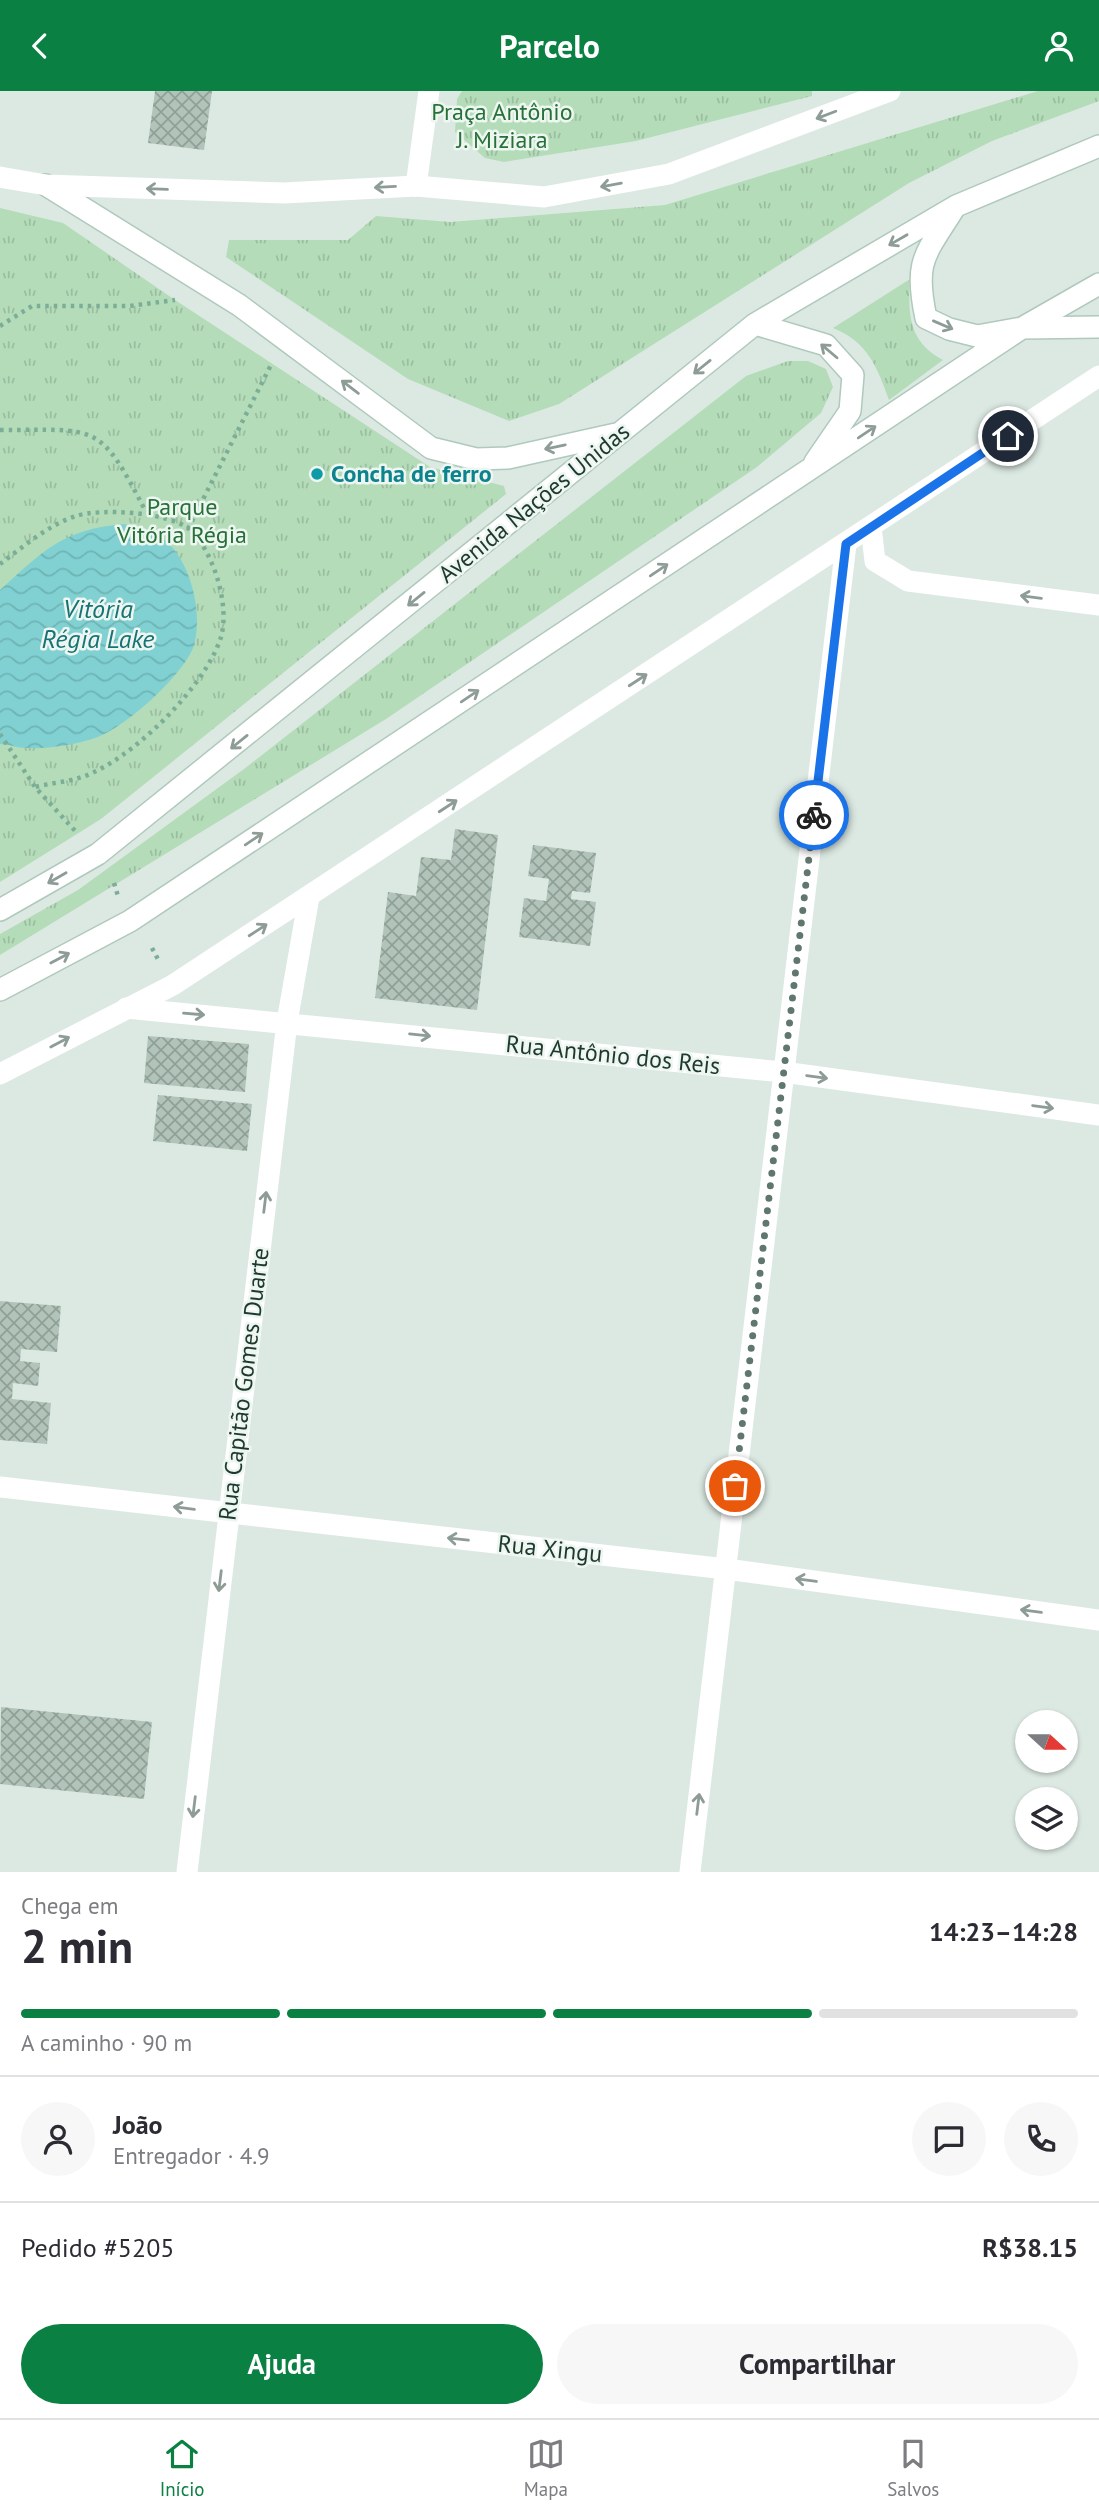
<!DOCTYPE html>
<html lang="pt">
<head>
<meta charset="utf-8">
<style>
	:root { --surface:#fff; --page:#f7f7f7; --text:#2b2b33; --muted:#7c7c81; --line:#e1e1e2; --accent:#0b8043 }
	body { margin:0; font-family:"PT Sans",sans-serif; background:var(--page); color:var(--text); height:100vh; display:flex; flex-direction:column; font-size:26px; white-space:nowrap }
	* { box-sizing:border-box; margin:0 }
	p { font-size:23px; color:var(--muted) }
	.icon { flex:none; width:38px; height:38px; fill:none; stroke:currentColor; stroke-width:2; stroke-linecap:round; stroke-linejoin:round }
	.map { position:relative; height:1781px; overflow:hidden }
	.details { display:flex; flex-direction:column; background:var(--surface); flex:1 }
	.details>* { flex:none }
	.needle { width:46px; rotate:111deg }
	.controls { position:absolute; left:1015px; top:1619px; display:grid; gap:14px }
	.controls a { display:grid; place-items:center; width:63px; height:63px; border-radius:50%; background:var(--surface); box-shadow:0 2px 5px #0004; font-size:35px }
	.pin { position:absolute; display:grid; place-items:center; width:60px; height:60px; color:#fff; margin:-30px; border:4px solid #fff; border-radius:50%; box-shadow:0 2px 7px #0007 }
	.courier { position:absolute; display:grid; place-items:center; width:70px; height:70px; margin:-35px; border:5px solid #1a73e8; border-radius:50%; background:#fff; color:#222; box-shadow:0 2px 9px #0007 }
	.head em { font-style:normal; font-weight:700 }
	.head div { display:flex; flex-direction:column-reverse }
	.head { display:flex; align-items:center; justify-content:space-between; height:119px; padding:0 21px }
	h1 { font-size:46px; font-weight:700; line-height:52px }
	.bar { display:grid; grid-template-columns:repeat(4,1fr); gap:10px 7px; align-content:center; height:84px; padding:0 21px }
	.bar i { height:9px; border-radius:5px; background:var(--line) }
	.bar .selected { background:var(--accent) }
	.bar p { grid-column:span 4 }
	.line { display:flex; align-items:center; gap:18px; padding:0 21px; border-top:2px solid var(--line) }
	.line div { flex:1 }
	.round { display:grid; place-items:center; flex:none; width:74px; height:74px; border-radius:37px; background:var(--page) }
	.action { display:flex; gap:14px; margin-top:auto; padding:14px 21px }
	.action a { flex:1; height:80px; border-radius:42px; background:var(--accent); color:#fff; font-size:28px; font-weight:700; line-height:80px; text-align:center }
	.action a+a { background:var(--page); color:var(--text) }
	header { display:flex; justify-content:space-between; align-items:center; height:91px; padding:0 21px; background:var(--accent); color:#fff; font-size:32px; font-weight:700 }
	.menu { display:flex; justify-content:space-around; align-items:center; height:98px; border-top:2px solid var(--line); background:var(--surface); font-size:19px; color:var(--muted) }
	.menu a { display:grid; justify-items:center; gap:4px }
	.menu .selected { color:var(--accent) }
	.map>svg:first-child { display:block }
	.grass { fill:url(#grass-tufts) }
	.water { fill:url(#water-waves) }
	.building { fill:url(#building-cross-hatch) }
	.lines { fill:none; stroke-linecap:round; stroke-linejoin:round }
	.secondary-casing { stroke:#afc9bc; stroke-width:24 }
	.path { stroke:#7cae97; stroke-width:4.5; stroke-dasharray:3.5 5; stroke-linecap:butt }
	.minor { stroke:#fff; stroke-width:21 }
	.tertiary { stroke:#fff; stroke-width:21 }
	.secondary { stroke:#fff; stroke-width:21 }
	.oneway { stroke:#8e9c96 }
	.done { stroke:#60776d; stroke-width:7; stroke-dasharray:0 12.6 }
	.route { stroke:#1a73e8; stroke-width:9 }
	.culture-dot { fill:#0f9aa8; stroke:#edf6f0; stroke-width:2.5 }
	.labels { text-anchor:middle; stroke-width:5; stroke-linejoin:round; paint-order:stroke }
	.park-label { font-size:24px; fill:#277139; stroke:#edf6f0 }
	.culture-label { font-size:24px; font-weight:bold; fill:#0d838f; stroke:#edf6f0; text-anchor:start }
	.street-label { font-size:24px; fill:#1e392e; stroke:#edf6f0 }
	.water-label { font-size:26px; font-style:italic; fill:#177376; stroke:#edf6f0 }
</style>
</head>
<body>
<header><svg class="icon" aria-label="back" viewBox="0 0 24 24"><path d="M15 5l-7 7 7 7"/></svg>Parcelo<svg class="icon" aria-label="person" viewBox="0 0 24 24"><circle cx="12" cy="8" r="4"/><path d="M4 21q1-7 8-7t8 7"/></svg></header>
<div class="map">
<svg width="1099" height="1781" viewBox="0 0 1099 1781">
	<defs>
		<pattern id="grass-tufts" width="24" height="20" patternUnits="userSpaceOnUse" patternTransform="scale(1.75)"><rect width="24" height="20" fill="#b4dcb9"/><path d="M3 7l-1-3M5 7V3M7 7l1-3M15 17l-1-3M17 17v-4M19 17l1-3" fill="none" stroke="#9abe9f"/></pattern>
		<pattern id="water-waves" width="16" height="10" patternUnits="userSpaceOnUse" patternTransform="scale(1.75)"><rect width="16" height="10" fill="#81d1d2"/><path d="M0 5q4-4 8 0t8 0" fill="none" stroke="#6fb4b5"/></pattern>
		<pattern id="building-cross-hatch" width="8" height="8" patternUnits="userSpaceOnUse" patternTransform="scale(1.75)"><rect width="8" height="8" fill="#b2c4ba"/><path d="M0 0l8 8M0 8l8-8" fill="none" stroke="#90a098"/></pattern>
	</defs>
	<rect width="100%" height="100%" fill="#dce9e2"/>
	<path class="grass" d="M462,0H812V5L636,50L504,71L485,67L455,41L457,8Z
		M1038,0H1099V10L992,50L909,92L559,313L509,330L408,288L226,166L229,149H348L376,125L450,131L665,114Z
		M0,117L63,132L175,209L430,376L504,395L506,403L101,728L0,791Z
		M910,188C908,222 908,251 943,269L889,309C877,276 868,251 833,237Z
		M788,270H808L826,278L833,296L821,322L757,376L386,628L0,864V843L78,799L244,678L746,285Z"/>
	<path class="water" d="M124,433C138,437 157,442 168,452C192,474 204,527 193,557C181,586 125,637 95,647C74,654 49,658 26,657C17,657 9,653 0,653V499C43,460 63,438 124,433Z"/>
	<path class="building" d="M155,0H212L204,59L148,52Z
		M455,738L498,744L477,919L375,907L388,801L416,805L421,766L451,769Z
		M533,754L596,762L590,802L572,800L571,808L596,811L590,855L519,846L524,807L546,810L549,788L528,785Z
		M148,945L249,953L245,1001L144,992Z
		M158,1004L252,1013L247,1060L153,1050Z
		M0,1210L61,1215L57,1261L21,1258L20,1270L40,1272L38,1295L13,1292L12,1308L51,1312L47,1353L0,1349Z
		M1,1616L152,1631L144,1708L0,1693Z"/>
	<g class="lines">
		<defs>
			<path id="secondary" d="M46,94L239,214L431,357L476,368L508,367L616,343
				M953,119C924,165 914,171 926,227L949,238L977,245L1022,237L1099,236
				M755,233L826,254L853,284L850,320L815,371
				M0,819L98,763L755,233L956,115L1099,55
				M0,899L130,830L1022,237L1099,193"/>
		</defs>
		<use href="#secondary" class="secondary-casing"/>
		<path class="path" d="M0,235L32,215H130L175,209
			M0,339C98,339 99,330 146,421
			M188,438L272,272
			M0,473C23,456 48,434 76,425C101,417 168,421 189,438C214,460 230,515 221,546C206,595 131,670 82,686C67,691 51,692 35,696
			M0,643L35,696L78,743
			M114,792L118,805
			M152,857L160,872"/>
		<path class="minor" d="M416,95L429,0
			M871,436L875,470L908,490L1099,514
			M126,917L783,981L1099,1024
			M0,1396L726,1478L1099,1529
			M187,1781L287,931L309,806
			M690,1781L846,453"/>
		<path class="tertiary" d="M0,86L46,94L284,102L416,95L544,106L669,83L890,0
			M0,983L173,894L1099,285"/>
		<use href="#secondary" class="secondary"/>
	</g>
	<defs><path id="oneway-shaft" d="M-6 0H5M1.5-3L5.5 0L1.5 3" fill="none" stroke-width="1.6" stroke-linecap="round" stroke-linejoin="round" transform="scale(1.75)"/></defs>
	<g class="oneway">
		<use href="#oneway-shaft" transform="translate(826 24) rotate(159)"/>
		<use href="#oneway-shaft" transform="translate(611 94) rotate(170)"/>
		<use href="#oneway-shaft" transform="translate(385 96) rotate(177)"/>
		<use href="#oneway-shaft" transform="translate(157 98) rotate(-178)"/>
		<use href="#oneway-shaft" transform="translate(898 149) rotate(150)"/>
		<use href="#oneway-shaft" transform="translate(943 234) rotate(23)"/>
		<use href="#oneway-shaft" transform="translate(829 260) rotate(-140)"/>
		<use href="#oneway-shaft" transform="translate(702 276) rotate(141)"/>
		<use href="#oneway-shaft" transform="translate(350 296) rotate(-143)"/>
		<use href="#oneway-shaft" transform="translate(867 341) rotate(-34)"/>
		<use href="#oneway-shaft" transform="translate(555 356) rotate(168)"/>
		<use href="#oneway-shaft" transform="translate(659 479) rotate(-34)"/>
		<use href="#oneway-shaft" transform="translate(1031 506) rotate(-173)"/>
		<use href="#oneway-shaft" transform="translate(416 508) rotate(141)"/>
		<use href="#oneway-shaft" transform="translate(638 589) rotate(-33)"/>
		<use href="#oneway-shaft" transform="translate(470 605) rotate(-34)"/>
		<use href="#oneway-shaft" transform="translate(239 651) rotate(141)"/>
		<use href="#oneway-shaft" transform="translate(448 715) rotate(-33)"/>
		<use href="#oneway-shaft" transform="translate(254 748) rotate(-34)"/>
		<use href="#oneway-shaft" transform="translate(57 787) rotate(150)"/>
		<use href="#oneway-shaft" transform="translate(258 839) rotate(-33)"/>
		<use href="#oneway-shaft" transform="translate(60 867) rotate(-28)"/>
		<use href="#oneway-shaft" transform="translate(194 923) rotate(5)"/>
		<use href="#oneway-shaft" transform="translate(420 944) rotate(6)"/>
		<use href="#oneway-shaft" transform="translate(60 951) rotate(-28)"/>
		<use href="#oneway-shaft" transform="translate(817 986) rotate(8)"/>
		<use href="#oneway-shaft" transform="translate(1043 1016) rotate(8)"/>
		<use href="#oneway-shaft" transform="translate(265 1111) rotate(-83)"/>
		<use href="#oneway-shaft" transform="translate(184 1417) rotate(-173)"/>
		<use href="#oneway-shaft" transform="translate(458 1448) rotate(-174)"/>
		<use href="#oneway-shaft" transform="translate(806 1489) rotate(-172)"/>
		<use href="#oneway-shaft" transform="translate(220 1490) rotate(97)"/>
		<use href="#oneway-shaft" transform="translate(1031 1520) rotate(-172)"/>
		<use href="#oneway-shaft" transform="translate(698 1713) rotate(-83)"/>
		<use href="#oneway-shaft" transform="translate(194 1716) rotate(97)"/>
	</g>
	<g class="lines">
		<path class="done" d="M735,1395L814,724"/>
		<path class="route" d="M814,724L846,453L1008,345"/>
	</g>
	<circle class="culture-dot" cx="317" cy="383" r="7"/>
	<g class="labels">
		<g class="park-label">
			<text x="502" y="29">Praça Antônio<tspan x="502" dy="28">J. Miziara</tspan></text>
			<text x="182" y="424">Parque<tspan x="182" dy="28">Vitória Régia</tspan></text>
		</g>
		<g class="culture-label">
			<text x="331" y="391">Concha de ferro</text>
		</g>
		<g class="street-label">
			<text transform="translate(534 412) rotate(-39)" y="8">Avenida Nações Unidas</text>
			<text transform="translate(613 964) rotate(6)" y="8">Rua Antônio dos Reis</text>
			<text transform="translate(244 1293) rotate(-83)" y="8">Rua Capitão Gomes Duarte</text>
			<text transform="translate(550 1458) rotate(6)" y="8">Rua Xingu</text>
		</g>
		<g class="water-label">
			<text x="98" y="527">Vitória<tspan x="98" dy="30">Régia Lake</tspan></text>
		</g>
	</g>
</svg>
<div class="controls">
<a><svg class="needle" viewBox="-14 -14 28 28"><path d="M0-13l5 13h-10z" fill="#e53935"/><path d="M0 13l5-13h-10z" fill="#7c7c81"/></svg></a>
<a><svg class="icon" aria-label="layers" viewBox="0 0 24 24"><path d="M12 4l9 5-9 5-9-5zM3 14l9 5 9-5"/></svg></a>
</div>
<div class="pin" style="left:735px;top:1395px;background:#ea580c"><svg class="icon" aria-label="bag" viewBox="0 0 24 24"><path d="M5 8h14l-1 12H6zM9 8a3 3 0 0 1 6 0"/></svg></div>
<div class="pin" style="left:1008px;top:345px;background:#1f2937"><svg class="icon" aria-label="home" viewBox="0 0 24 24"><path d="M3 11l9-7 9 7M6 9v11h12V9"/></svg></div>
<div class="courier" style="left:814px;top:724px"><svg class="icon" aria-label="bike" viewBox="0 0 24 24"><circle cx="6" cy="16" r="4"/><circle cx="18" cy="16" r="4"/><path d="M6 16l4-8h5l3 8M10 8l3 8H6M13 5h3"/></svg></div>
</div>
<section class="details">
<div class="head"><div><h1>2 min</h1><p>Chega em</p></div><em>14:23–14:28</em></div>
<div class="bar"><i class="selected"></i><i class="selected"></i><i class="selected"></i><i></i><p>A caminho · 90 m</p></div>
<div class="line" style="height:126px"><a class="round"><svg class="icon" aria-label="person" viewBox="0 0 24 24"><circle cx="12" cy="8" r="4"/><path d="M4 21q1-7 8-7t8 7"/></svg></a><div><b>João</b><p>Entregador · 4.9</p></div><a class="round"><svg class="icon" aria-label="chat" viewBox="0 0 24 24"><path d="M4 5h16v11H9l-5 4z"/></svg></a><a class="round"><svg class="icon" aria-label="phone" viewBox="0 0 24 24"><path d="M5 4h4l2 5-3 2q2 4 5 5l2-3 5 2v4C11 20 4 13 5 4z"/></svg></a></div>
<div class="line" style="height:91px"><div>Pedido #5205</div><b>R$38.15</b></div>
<div class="action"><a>Ajuda</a><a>Compartilhar</a></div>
</section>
<nav class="menu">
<a class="selected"><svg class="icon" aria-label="home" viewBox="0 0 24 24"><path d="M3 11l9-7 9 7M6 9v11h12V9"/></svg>Início</a>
<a><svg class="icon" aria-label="map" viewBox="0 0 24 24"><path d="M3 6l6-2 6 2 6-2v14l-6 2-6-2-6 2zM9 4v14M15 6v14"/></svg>Mapa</a>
<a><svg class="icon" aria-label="saved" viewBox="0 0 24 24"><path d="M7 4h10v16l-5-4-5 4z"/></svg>Salvos</a>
</nav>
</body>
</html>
